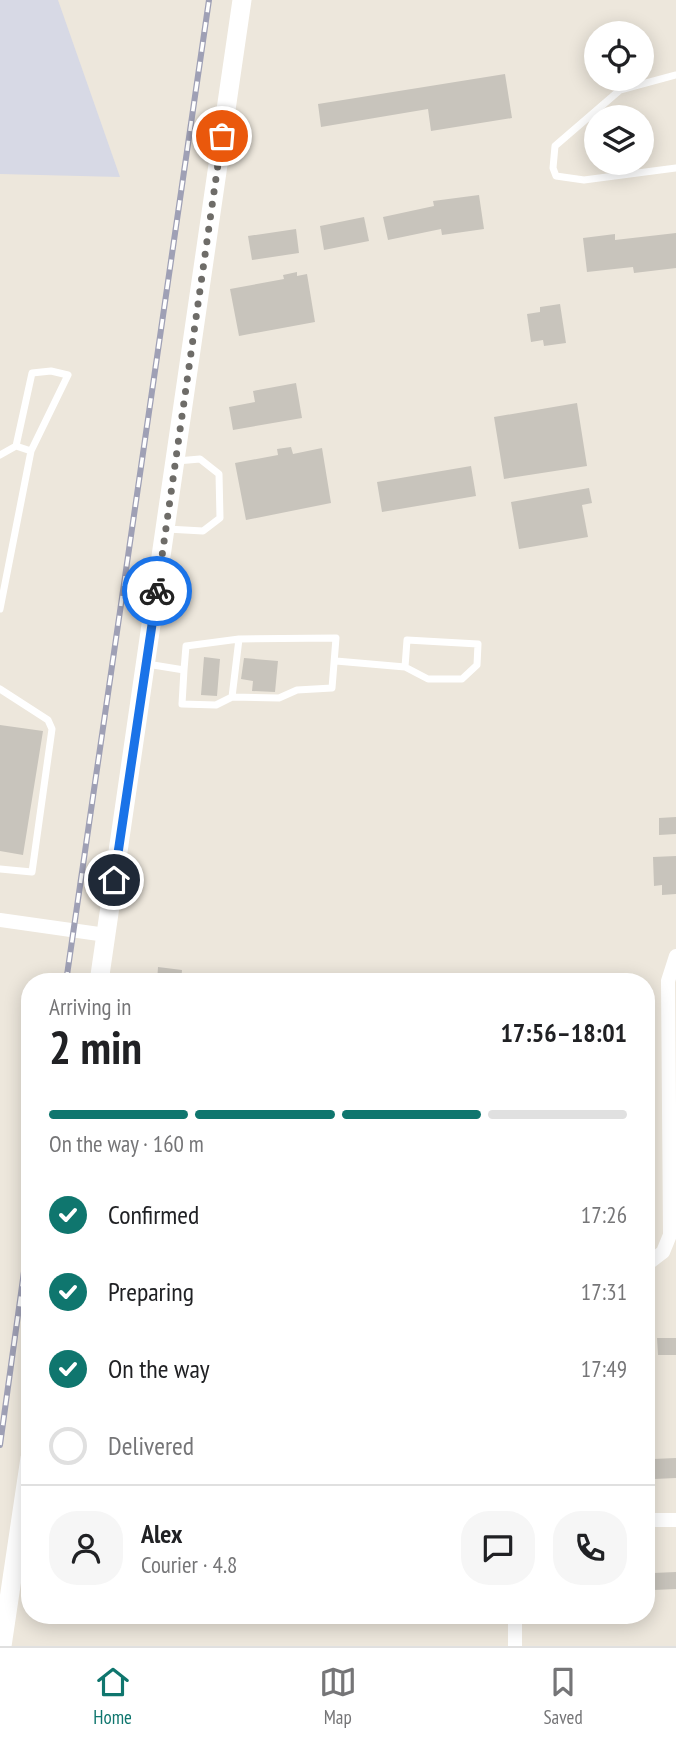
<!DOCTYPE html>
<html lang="en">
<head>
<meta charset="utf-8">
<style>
	:root { --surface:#fff; --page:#f6f6f6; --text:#202124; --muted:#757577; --line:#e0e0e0; --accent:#0f766e }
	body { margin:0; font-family:"PT Sans Narrow",sans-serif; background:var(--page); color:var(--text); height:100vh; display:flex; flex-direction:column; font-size:26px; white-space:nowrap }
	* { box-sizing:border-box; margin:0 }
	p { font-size:23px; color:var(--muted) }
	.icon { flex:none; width:38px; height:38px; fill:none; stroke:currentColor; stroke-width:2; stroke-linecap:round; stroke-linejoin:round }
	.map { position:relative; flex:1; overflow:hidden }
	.details { position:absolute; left:21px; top:973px; width:634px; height:651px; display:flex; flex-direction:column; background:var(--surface); border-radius:28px; box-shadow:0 4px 18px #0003 }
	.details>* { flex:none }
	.tools { position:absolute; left:584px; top:21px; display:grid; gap:14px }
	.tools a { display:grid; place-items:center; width:70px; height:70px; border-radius:50%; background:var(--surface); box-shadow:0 4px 18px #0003; font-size:35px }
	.pin { position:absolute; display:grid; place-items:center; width:60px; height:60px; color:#fff; margin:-30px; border:4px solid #fff; border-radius:50%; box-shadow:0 2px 7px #0007 }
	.courier { position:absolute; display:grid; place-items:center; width:70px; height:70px; margin:-35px; border:5px solid #1a73e8; border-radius:50%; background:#fff; color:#222; box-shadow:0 2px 9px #0007 }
	.summary em { font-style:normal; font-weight:700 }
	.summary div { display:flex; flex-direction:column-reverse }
	.summary { display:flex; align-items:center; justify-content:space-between; height:119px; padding:0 28px }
	h1 { font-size:46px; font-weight:700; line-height:52px }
	.bar { display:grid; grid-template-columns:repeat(4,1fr); gap:10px 7px; align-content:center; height:84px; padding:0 28px }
	.bar i { height:9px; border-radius:5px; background:var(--line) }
	.bar .active { background:var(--accent) }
	.bar p { grid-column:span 4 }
	.line { display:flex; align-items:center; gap:18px; padding:0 28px; border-top:2px solid var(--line) }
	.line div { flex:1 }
	.round { display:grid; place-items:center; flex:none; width:74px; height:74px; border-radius:28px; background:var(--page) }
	ol { padding:0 28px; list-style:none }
	li { display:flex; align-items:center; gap:21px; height:77px }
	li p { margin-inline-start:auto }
	li .icon { padding:7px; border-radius:50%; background:var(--accent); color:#fff; stroke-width:4 }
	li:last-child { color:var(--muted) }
	li i { width:38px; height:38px; border:4px solid var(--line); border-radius:50% }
	.menu { display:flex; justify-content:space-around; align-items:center; height:98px; border-top:2px solid var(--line); background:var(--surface); font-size:19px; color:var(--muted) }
	.menu a { display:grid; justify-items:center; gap:4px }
	.menu .active { color:var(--accent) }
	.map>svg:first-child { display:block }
	.airport { fill:#d7d9e5 }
	.building { fill:#c8c4bc }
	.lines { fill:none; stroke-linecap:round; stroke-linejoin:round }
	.lane { stroke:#fff; stroke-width:7 }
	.street { stroke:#fff; stroke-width:14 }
	.secondary { stroke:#fff; stroke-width:19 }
	.rail-casing { stroke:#9fa0b5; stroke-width:6 }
	.rail { stroke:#fff; stroke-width:3.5; stroke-dasharray:10; stroke-linecap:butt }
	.done { stroke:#6e6c68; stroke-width:7; stroke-dasharray:0 12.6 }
	.route { stroke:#1a73e8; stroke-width:9 }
</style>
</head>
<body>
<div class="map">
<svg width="676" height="1646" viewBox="0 0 676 1646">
	<rect width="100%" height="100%" fill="#ede7dc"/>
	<path class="airport" d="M0,0H58L120,177L0,174Z"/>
	<path class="building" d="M505,74L512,118L431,131L428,109L321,127L318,104Z
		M479,195L484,229L442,235L441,229L388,240L383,217L434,206L433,201Z
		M364,217L369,241L324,250L320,226Z
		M296,229L299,253L252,260L248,236Z
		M676,233V268L634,273L633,267L587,272L583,238L615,234V240Z
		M297,272V276L307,274L315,322L239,336L230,289L284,279L283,275Z
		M560,304L566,343L544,346L543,340L531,342L527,314L540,312V307Z
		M296,383L302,418L233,430L229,407L255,402L253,391Z
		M577,403L587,466L504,479L494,417Z
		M291,447L293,454L322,448L331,503L246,520L235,463L278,455L277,449Z
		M471,466L476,496L382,512L377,482Z
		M589,488L592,503L582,505L588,537L519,549L511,502Z
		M204,657L220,659L217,696L201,695Z
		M244,658L278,661L275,692L252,691L253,681L241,679Z
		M0,725L43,731L23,855L0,851Z
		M676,817V834L659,835V818Z
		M676,856V894L662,895V885L654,886L653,857Z
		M158,967L182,970L181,982H157Z
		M657,1338H676V1355H658Z
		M676,1458V1478L654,1479L653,1459Z
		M676,1572V1589L653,1590V1573Z"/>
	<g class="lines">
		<path class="lane" d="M676,75L620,90L555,146L553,168L556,176L584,180L676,168
			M0,455L16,446L31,451
			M167,529L203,531L220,518L219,474L200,459L177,461
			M0,609L31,451L68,375L51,371L32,373L16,446
			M336,661L405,667L428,679H462L477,665L478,644L407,640L405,667
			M147,664L184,670L182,704L216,705L232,697L239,639L186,646L184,670
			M0,689L48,720L52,729L32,872L0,869
			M232,697L279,698L297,690L332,688L336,638L239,639"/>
		<path class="street" d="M0,920L106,935
			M646,1265L663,1252L670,1235L668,981L676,956
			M646,1520H676
			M515,1646V1615"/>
		<path class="secondary" d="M99,982L242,0
			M2,1646L30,1458"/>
		<defs>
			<path id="rail" d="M66,982L209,0
				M0,1445L30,1228"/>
		</defs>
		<use href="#rail" class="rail-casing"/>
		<use href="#rail" class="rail"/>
	</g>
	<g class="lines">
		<path class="done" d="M157,591L222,136"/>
		<path class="route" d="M114,880L157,591"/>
	</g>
</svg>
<div class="tools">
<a><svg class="icon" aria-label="locate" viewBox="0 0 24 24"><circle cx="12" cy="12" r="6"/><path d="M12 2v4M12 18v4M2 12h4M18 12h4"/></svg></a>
<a><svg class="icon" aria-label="layers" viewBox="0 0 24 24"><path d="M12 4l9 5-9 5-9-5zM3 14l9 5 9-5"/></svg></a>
</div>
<div class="pin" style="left:222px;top:136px;background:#ea580c"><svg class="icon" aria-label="bag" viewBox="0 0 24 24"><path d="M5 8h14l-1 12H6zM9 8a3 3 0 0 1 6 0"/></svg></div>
<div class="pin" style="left:114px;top:880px;background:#1f2937"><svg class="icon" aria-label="home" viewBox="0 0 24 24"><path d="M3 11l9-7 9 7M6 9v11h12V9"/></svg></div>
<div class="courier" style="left:157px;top:591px"><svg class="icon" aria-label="bike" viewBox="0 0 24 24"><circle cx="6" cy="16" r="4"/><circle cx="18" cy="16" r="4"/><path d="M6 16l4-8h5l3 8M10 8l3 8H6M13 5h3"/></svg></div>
<section class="details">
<div class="summary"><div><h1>2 min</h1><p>Arriving in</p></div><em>17:56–18:01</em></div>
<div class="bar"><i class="active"></i><i class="active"></i><i class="active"></i><i></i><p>On the way · 160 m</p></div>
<ol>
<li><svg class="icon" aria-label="check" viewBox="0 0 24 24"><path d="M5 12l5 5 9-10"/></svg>Confirmed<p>17:26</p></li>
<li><svg class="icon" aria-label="check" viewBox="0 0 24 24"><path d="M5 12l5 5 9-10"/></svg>Preparing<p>17:31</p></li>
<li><svg class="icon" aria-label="check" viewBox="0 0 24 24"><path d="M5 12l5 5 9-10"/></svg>On the way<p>17:49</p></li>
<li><i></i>Delivered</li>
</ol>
<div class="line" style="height:126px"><a class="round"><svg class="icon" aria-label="person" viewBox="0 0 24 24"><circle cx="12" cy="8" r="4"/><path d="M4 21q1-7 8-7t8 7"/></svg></a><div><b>Alex</b><p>Courier · 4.8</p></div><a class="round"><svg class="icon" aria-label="chat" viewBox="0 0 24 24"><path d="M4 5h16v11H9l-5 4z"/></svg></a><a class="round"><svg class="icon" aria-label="phone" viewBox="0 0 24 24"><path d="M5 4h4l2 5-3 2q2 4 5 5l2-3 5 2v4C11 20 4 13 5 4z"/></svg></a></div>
</section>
</div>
<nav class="menu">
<a class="active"><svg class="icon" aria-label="home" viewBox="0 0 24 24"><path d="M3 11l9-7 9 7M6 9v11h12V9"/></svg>Home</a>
<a><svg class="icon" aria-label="map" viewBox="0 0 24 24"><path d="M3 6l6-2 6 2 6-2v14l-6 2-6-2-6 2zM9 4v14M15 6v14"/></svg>Map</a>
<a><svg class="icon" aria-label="saved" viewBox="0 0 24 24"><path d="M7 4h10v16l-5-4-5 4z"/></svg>Saved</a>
</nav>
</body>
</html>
